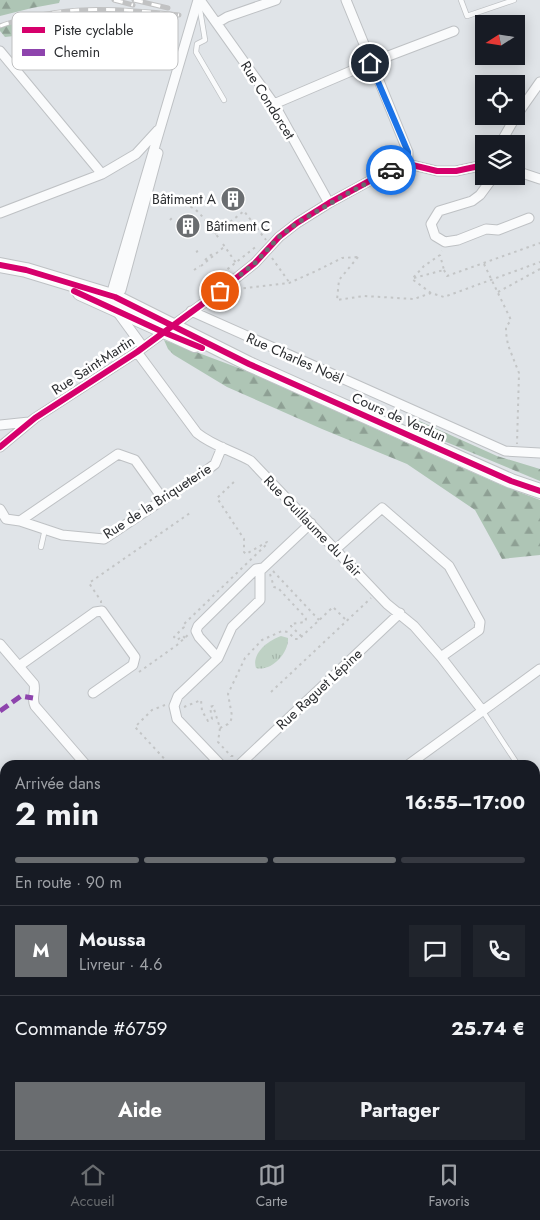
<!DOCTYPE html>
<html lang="fr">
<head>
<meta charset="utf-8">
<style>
	:root { --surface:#171b24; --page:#20242c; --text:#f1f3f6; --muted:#9ea1a6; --line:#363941; --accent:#6a6d70 }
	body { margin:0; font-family:Jost,sans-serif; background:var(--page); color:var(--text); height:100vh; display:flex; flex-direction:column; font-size:19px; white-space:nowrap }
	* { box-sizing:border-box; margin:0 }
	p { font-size:16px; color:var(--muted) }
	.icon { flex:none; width:28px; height:28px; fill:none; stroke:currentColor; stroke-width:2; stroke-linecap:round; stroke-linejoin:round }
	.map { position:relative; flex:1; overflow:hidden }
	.side { position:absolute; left:0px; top:760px; width:540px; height:390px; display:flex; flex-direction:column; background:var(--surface); border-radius:15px 15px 0 0; box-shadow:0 2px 12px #0003 }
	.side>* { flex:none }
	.needle { width:32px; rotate:258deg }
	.tools { position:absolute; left:475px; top:15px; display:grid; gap:10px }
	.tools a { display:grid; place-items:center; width:50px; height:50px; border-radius:0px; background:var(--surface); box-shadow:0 2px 12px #0003; font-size:25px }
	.pin { position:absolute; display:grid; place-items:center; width:42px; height:42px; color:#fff; margin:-21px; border:2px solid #fff; border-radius:50%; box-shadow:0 1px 5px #0007 }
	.courier { position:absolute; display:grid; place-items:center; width:50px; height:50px; margin:-25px; border:4px solid #1a73e8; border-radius:50%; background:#fff; color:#222; box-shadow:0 1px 6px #0007 }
	.overview em { font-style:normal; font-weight:700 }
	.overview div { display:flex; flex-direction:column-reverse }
	.overview { display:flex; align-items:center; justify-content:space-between; height:85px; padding:0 15px }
	h1 { font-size:32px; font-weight:700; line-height:38px }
	.bar { display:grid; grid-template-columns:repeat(4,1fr); gap:8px 5px; align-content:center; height:60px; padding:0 15px }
	.bar i { height:6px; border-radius:4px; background:var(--line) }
	.bar .active { background:var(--accent) }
	.bar p { grid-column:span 4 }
	.line { display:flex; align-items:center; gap:12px; padding:0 15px; border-top:1px solid var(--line) }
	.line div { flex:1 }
	.round { display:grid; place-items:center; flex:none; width:52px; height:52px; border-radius:0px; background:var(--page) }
	.button { display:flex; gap:10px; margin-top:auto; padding:10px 15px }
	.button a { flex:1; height:58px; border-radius:0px; background:var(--accent); color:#fff; font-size:20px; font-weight:700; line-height:58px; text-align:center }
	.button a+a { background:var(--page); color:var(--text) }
	.dock { display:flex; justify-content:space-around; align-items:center; height:70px; border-top:1px solid var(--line); background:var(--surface); font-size:14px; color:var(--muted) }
	.dock a { display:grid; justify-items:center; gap:2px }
	.dock .active { color:var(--accent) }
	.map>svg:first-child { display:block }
	.grass { fill:#bed1c4 }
	.forest { fill:url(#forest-firs) }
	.park { fill:url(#park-tufts) }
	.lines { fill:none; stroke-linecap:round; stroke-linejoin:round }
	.lane-casing { stroke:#bec1c4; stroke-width:6 }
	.street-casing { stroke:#bec1c4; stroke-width:11 }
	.primary-casing { stroke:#bec1c4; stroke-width:16 }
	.path { stroke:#c3c5c6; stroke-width:2; stroke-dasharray:2.5 4; stroke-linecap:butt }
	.lane { stroke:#fafbfc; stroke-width:4.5 }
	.street { stroke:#fafbfc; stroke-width:9 }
	.primary { stroke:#fafbfc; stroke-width:14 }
	.rail-casing { stroke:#c1c2c3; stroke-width:5 }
	.rail { stroke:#fff; stroke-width:3; stroke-dasharray:9; stroke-linecap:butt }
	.quiet { stroke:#8e44ad; stroke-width:5; stroke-dasharray:10 5; stroke-linecap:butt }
	.cycleway-casing { stroke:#fff; stroke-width:9 }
	.cycleway { stroke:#d6006c; stroke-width:6 }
	.done { stroke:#6a6d70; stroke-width:5; stroke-dasharray:0 9 }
	.route { stroke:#1a73e8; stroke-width:6 }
	.labels { text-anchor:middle; stroke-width:5; stroke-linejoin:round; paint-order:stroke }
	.street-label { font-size:14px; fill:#2b2d30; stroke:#fff }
	.poi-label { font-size:14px; fill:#2b2d30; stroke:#fff; text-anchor:end }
	.key { fill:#fff; stroke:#bfc0c1; stroke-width:1 }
	.key-label { font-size:14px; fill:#2b2d30 }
</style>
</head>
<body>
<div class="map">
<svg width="540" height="1150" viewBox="0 0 540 1150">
	<defs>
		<pattern id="forest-firs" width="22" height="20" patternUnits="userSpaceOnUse" patternTransform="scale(1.25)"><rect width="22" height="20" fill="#aec5b5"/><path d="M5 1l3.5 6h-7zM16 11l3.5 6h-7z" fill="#8ea094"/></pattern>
		<pattern id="park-tufts" width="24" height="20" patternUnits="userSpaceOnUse" patternTransform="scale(1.25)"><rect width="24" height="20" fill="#bed1c4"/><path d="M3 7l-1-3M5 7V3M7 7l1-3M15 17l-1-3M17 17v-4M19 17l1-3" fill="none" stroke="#a3b4a9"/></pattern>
	</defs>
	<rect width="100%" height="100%" fill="#e0e4e8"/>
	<path class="grass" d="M540,919V1092L535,1096V922Z
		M404,1145H494L491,1150H407Z"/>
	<path class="forest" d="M0,0H60L59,3L32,8L0,16Z
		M68,14L144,16L162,20L155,37L108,29H79L5,37L0,31V23L2,25L40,18Z
		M164,340L244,370L501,485L540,500V555L502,559L475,510L407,464L322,429L227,387L174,355L168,349Z
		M415,419L497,456L540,469V481L410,427Z"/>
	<path class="park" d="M281,636L288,638C289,653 271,672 256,668C251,653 269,640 281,636Z"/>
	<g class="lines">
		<defs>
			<path id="lane" d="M461,0L467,16L514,0
				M199,4L205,40L197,44L196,52L224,100
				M41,547L45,529
				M482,710L518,765
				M535,796L540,804"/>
			<path id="street" d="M200,0L274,104L329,203
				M346,0L408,152V164
				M217,23L227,17L276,0
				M0,51L102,174
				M274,104L370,63L454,31
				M516,116L540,82
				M500,144L516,116
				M516,171L540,179
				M494,176L480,195L472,201L439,211L431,224L435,236L445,242L458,240L486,229L498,230L529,218
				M0,213L102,174L136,154L158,130
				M111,295L198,0
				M112,299L121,290L158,153
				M116,310L143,347
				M191,311L505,451L540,453
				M137,352L197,433C213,446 233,451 251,461L387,604L414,626L441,657L482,710
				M0,425L29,422
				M0,447L35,418L137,352L220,291L255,263L279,237L297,223L329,203L384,173L408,164L437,171H456L484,165
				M0,509L6,519L20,521L62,535L104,539L203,473L215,464L222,447
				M20,521L118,454L135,460L163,499
				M336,549L382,508L449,566L480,622L479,630L441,657
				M0,644L34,684C36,692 31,698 35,706L86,765
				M218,658L199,637L196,631L198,626L256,569L263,568
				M19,666L95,612L102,611L135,657L133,665L93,693
				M221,765L177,719L174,706L178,696L218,658L232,627L260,600V571L311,523
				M239,765L400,613
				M408,765L540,669
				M0,879L5,886
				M0,1070L5,1071
				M0,1090L5,1088
				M62,1145L64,1150
				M188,1145L190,1150
				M304,1145L307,1150
				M340,1150L349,1145"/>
			<path id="primary" d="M0,265L26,270L115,297L249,364L511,481L540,491
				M80,293L195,345"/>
		</defs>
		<use href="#lane" class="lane-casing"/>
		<use href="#street" class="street-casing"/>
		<use href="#primary" class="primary-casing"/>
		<path class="path" d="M178,203C200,205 206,224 219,238
			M170,220L172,218
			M215,234L244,211L266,240
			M183,236L185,235
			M223,244L236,263
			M196,252L198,251
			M358,257L339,280L337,300L364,296L414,299L431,293L444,297L540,262
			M272,258L289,282
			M205,260L212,254
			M484,264L511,320L506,327V333L508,345L519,373L517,444
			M201,266L224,247
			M194,270L200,266
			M444,270L447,276L540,243
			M414,278L444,270L440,255
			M217,282L215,279L258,245
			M237,289L289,283L316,271L342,258L358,257
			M498,292L540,269
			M431,293L412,279L424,266L440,255L442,251
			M273,571L319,620
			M270,574L274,587L278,588L305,617L306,619L305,622L291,624V626L302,637
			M101,603V601L89,583L190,513
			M185,638L183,636L177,640L174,637L184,627L183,625L268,543L267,542L246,554L244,552V539L217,498L235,481
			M139,672L177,645L189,634
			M271,692L371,598
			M165,705L152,710L135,727L170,765
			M184,707L201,700L202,711L208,721L212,719L210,707L213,706L220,728L218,742L231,756H234
			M220,728L228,724L231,720L232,716L228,694L245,658L262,640L282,631L288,632L295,639H299L333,607L347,621"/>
		<use href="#lane" class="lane"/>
		<use href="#street" class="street"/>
		<use href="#primary" class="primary"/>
		<defs>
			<path id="rail" d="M114,0L133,5
				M134,0L168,8
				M0,26C61,4 117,8 179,15"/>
		</defs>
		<use href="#rail" class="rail-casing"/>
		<use href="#rail" class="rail"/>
		<path class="quiet" d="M0,711L21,696L33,698
			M398,1145L401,1150
			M533,1150L540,1135"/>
		<defs>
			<path id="cycleway" d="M0,265L26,270L115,297L249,364L511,481L540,491
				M74,291L163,332L202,348
				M0,447L35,418L137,352L220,291L255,263L279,237L297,223L329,203L384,173L408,164L437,171H456L484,165"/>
		</defs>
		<use href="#cycleway" class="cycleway-casing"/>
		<use href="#cycleway" class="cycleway"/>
	</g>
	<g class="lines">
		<path class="done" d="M220,291L255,263L279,237L297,223L343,196L391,170"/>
		<path class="route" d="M370,63L408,152V164L391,170"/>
	</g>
	<defs>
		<symbol id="building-disc" viewBox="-11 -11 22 22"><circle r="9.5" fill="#6a6d70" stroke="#fff"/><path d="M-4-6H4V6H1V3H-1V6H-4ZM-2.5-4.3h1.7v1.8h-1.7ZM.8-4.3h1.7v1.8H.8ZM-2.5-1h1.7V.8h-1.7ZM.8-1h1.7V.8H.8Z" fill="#fff"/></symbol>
	</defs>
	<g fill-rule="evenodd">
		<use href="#building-disc" x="219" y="185" width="28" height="28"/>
		<use href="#building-disc" x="174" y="212" width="28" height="28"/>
	</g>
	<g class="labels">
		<g class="street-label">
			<text transform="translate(268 100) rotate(58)" y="5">Rue Condorcet</text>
			<text transform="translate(295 358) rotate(24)" y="5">Rue Charles Noël</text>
			<text transform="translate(93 365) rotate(-33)" y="5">Rue Saint-Martin</text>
			<text transform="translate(399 417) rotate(24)" y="5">Cours de Verdun</text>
			<text transform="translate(157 501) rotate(-33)" y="5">Rue de la Briqueterie</text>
			<text transform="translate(313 526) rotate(46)" y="5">Rue Guillaume du Vair</text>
			<text transform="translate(319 689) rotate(-43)" y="5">Rue Raguet Lépine</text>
		</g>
		<g class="poi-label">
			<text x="216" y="204">Bâtiment A</text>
			<text x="206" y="231" text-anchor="start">Bâtiment C</text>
		</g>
	</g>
	<rect x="12" y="12" width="166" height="58" rx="8" class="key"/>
	<rect x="22" y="27" width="23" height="6" fill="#d6006c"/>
	<rect x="22" y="49" width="23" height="7" fill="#8e44ad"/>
	<g class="key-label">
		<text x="54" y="35">Piste cyclable</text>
		<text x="54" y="57">Chemin</text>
	</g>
</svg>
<div class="tools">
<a><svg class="needle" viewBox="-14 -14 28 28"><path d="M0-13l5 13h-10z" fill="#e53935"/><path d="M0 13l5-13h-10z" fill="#9ea1a6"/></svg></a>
<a><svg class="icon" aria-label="locate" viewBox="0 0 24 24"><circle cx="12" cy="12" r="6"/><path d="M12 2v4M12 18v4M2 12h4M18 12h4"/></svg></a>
<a><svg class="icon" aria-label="layers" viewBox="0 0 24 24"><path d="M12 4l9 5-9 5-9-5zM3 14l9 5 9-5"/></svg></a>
</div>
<div class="pin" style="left:220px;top:291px;background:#ea580c"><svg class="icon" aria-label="bag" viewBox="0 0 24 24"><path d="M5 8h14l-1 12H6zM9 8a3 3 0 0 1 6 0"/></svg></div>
<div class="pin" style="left:370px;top:63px;background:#1f2937"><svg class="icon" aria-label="home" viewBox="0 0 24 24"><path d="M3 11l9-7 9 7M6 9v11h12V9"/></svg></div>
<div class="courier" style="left:391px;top:170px"><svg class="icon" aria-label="car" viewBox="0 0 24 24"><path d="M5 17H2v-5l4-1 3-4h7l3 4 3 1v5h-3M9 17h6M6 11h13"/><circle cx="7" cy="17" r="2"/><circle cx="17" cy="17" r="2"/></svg></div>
<section class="side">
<div class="overview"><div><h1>2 min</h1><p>Arrivée dans</p></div><em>16:55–17:00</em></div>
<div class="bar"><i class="active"></i><i class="active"></i><i class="active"></i><i></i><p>En route · 90 m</p></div>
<div class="line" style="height:90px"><b class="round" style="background:var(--accent);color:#fff">M</b><div><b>Moussa</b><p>Livreur · 4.6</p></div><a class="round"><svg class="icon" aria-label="chat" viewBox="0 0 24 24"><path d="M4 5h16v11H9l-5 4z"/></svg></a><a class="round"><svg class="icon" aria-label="phone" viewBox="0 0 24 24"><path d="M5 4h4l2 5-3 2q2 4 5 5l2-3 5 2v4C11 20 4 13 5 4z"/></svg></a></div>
<div class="line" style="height:65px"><div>Commande #6759</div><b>25.74 €</b></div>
<div class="button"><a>Aide</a><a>Partager</a></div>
</section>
</div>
<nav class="dock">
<a class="active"><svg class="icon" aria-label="home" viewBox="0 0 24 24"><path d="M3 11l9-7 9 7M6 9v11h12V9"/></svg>Accueil</a>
<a><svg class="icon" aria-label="map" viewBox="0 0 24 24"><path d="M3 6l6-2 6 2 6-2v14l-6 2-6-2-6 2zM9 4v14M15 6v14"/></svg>Carte</a>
<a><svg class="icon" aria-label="saved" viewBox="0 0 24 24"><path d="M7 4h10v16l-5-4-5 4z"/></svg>Favoris</a>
</nav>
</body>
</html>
